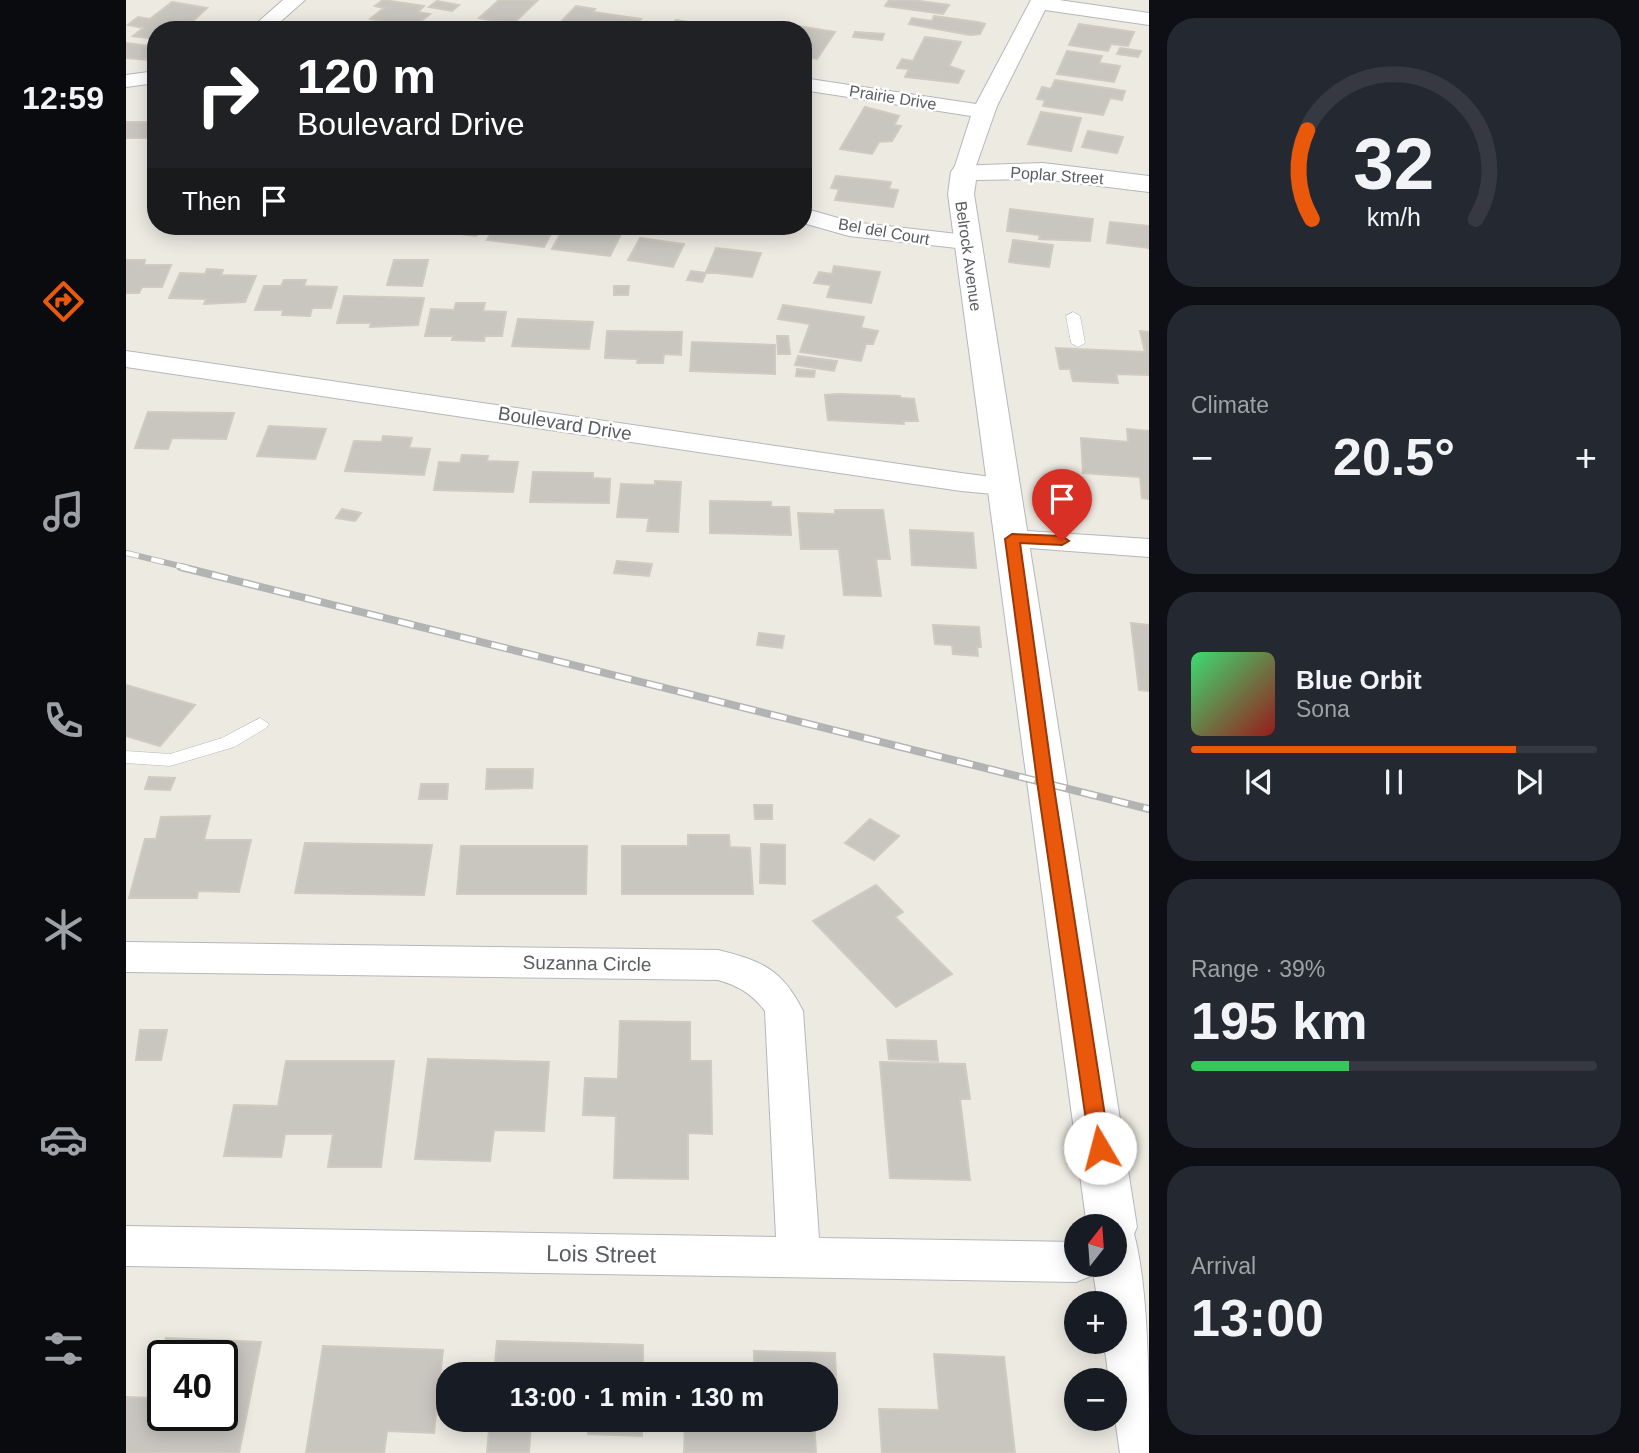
<!DOCTYPE html>
<meta charset="utf-8">
<style>
:root{--surface:#171b24;--page:#242831;--text:#f1f3f6;--muted:#9ea1a6;--line:#363941;--accent:#ea580c}
body{margin:0;font-family:Helvetica,sans-serif;background:var(--page);color:var(--text);height:100vh;display:flex;flex-direction:column;font-size:26px;white-space:nowrap}
*{box-sizing:border-box;margin:0}
p{font-size:23px;color:var(--muted)}
.icon{flex:none;width:38px;height:38px;fill:none;stroke:currentColor;stroke-width:2;stroke-linecap:round;stroke-linejoin:round}
.map{position:relative;flex:1;overflow:hidden}
.sheet{display:flex;flex-direction:column;gap:18px;padding:18px;background:#0d0f14;width:490px}
.sheet>*{flex:none}
.guide{position:absolute;left:21px;top:21px;width:665px;height:214px;border-radius:28px;box-shadow:0 4px 18px #0003;background:#202124;color:#fff;overflow:hidden}
.needle{width:46px;rotate:17deg}
.controls{position:absolute;left:938px;top:1214px;display:grid;gap:14px}
.controls a{display:grid;place-items:center;width:63px;height:63px;border-radius:50%;background:var(--surface);box-shadow:0 4px 18px #0003;font-size:35px}
.speed{position:absolute;left:21px;top:1340px;display:flex;gap:14px;font-size:35px;font-weight:700;text-align:center}
.speed>*{display:grid;place-content:center;width:91px;height:91px;border-radius:50%;background:var(--surface);box-shadow:0 4px 18px #0003;line-height:1}
.speed .limit{border:4px solid #111;border-radius:10px;background:#fff;color:#111}
.pin{position:absolute;display:grid;place-items:center;width:60px;height:60px;color:#fff;margin:-72px -30px;border-radius:50% 50% 50% 0;rotate:-45deg;box-shadow:0 0 7px #0007}
.pin .icon{rotate:45deg}
.me{position:absolute;width:77px;margin:-38px;rotate:352deg;stroke-linejoin:round;filter:drop-shadow(0 0 5px #0008)}
.turn{display:flex;align-items:center;gap:24px;height:147px;padding:0 35px;font-size:32px}
.turn .icon{width:91px;height:91px;stroke-width:2.5}
.turn b{display:block;font-size:49px;line-height:60px}
.then{display:flex;align-items:center;height:66px;padding:0 35px;background:#0003;gap:14px;font-size:26px}
.big{font-size:52px;font-weight:700;line-height:1.1}
.sheet .widget{flex:1;display:flex;flex-direction:column;justify-content:center;gap:10px;min-width:0;padding:0 24px;border-radius:28px;background:var(--page)}
.sheet .dial{align-items:center;gap:0}
.dial svg{height:182px;overflow:visible;fill:none;stroke:var(--line);stroke-width:7;stroke-linecap:round;text-anchor:middle}
.dial text{fill:var(--text);stroke:none}
.song{display:flex;align-items:center;gap:21px}
.cover{width:84px;height:84px;border-radius:10px;background:linear-gradient(135deg,hsl(140 70% 55%),hsl(0 70% 35%))}
.played{height:7px;border-radius:4px;background:linear-gradient(90deg,var(--accent) 80%,var(--line) 80%)}
.keys{display:flex;justify-content:space-around;direction:ltr}
.heat{display:flex;justify-content:space-between;align-items:center;font-size:38px;direction:ltr}
.charge{height:10px;border-radius:5px;background:linear-gradient(90deg,#34c759 39%,var(--line) 0)}
.trip{position:absolute;left:310px;top:1362px;width:402px;height:70px;border-radius:28px;background:var(--surface);box-shadow:0 4px 18px #0003;font-weight:700;line-height:70px;text-align:center}
main{display:flex;flex:1;min-height:0}
.menu{display:flex;flex-direction:column;width:126px;justify-content:space-around;align-items:center;background:#090b0e;color:var(--muted)}
.menu .icon{width:49px;height:49px}
.menu .active{color:var(--accent)}
.menu b{font-size:32px;color:var(--text)}
.map>svg:first-child{display:block}
</style>
<main>
<nav class="menu">
<b>12:59</b>
<svg class="icon active" aria-label="directions" viewBox="0 0 24 24"><path d="M12 3l9 9-9 9-9-9zM9 14v-3h6M13 9l2 2-2 2"/></svg>
<svg class="icon" aria-label="music" viewBox="0 0 24 24"><path d="M9 18V5l10-2v13"/><circle cx="6" cy="18" r="3"/><circle cx="16" cy="16" r="3"/></svg>
<svg class="icon" aria-label="phone" viewBox="0 0 24 24"><path d="M5 4h4l2 5-3 2q2 4 5 5l2-3 5 2v4C11 20 4 13 5 4z"/></svg>
<svg class="icon" aria-label="climate" viewBox="0 0 24 24"><path d="M12 3v18M4 7l16 10M4 17L20 7"/></svg>
<svg class="icon" aria-label="car" viewBox="0 0 24 24"><path d="M5 17H2v-5l4-1 3-4h7l3 4 3 1v5h-3M9 17h6M6 11h13"/><circle cx="7" cy="17" r="2"/><circle cx="17" cy="17" r="2"/></svg>
<svg class="icon" aria-label="filters" viewBox="0 0 24 24"><path d="M4 7h16M4 17h16"/><circle cx="9" cy="7" r="2"/><circle cx="15" cy="17" r="2"/></svg>
</nav>
<div class="map">
<svg width="1023" height="1453" viewBox="0 0 1023 1453">
<rect width="100%" height="100%" fill="#eceae1"/>
<path fill="#c9c6c0" stroke="#d0cbc0" stroke-width="2" fill-rule="evenodd" d="M257,0L298,6L292,12L304,14L288,27L244,19L258,8L249,6Z
M373,0H412L387,24L353,18Z
M763,0H786L823,5L817,14L759,6Z
M311,1L333,5L326,11L303,7Z
M46,2L81,8L63,25L53,26L48,30H30V39L7,36L17,28L2,25L12,17L24,19Z
M450,6L469,9L467,12L515,19L505,30L431,26Z
M808,16L851,22L859,24L854,34L844,35L783,24L786,18L806,21Z
M550,20L611,30H542Z
M222,23L263,30H214Z
M659,24L709,32L691,59L677,57V30H655Z
M953,24L1008,32L1002,46L985,44L982,51L943,45Z
M729,32L758,34L756,40L727,37Z
M799,37L835,42L823,66L838,71L832,83L779,77L783,69L771,68L776,59L787,61Z
M0,43L30,47V52L23,60L0,58Z
M994,48L1015,51L1012,57L991,54Z
M941,51L976,56L973,63L994,66L988,82L931,74Z
M929,80L987,89L999,91L996,100L984,98L977,115L917,106L919,100L911,99L916,87L925,89Z
M739,107L773,116L768,125L775,126L766,141L753,142L746,154L714,149Z
M915,112L955,118L945,151L902,144Z
M0,122H30V133L27,138H0Z
M962,131L997,137L991,153L956,147Z
M710,176L765,182L763,189L772,190L767,207L709,200L713,189L705,188Z
M884,209L967,219L964,241L913,239L914,235L881,231Z
M984,222L1023,226V248L981,243Z
M269,226H356L350,236Z
M369,226H429L418,247L361,240Z
M438,227L495,234L484,256L426,249Z
M514,238L558,244L547,267L502,260Z
M887,240L927,245L923,267L883,262Z
M590,248L635,253L626,277L580,272Z
M0,260H19L18,265H45L36,287H16L13,293H0Z
M268,260H302L296,286L261,285Z
M708,266L754,272L745,303L701,297L705,285L688,283L693,272L706,274Z
M81,269L97,270L95,275L130,276L119,302L78,304L80,299L43,298L54,273L79,274Z
M565,271L580,273L576,282L561,280Z
M158,280H180L178,286L211,287L205,308H186L184,316L156,315L157,310H129L138,286H155Z
M488,286H503L502,295H488Z
M218,296L298,298L292,325L244,327L245,323H211Z
M330,303H359L357,311L380,312L376,336H359L358,341L326,340L327,336H299L305,309L328,310Z
M657,305L738,317L735,328L752,331L747,344H740L735,361L674,352L684,324L652,319Z
M392,319L467,322L463,349L386,346Z
M481,331L556,332L555,355L538,354L537,363H511L512,359L479,358Z
M1014,331L1023,332V375L990,374L992,383L947,381L944,369H934L930,348L1019,352Z
M651,336H662L664,354H652Z
M566,342L649,345V374L564,371Z
M672,356L711,361L708,371L669,365Z
M671,369L689,371L688,377L670,376Z
M713,394L774,396L775,398L788,399L792,421H777L778,424L702,420L699,395Z
M22,412L108,413L100,439L46,438L42,449L9,448Z
M143,426L200,429L189,459L131,456Z
M1001,429L1023,431V499L1016,498L1014,477L957,473L955,438L1002,442Z
M257,436L286,438L283,448L304,449L298,475L219,471L228,441L256,442Z
M336,455L362,456L361,461L392,462L387,492L308,490L313,462L334,463Z
M407,472L467,473V478L484,479L483,503L404,502Z
M529,481L555,482L552,532L521,531L523,518L491,517L495,484L529,485Z
M584,501L645,502V507H663L665,535L584,533Z
M216,509L235,513L229,521L210,518Z
M709,510H757L764,559H750L755,596L718,595L713,549H675L672,513L709,514Z
M784,530L847,533L850,568L786,565Z
M491,561L526,564L523,576L488,573Z
M1005,623L1023,625V691L1013,690Z
M807,625L853,627L855,647H851L852,656L827,654L826,645L809,644Z
M633,633L658,636L656,648L631,645Z
M0,685L69,705L34,746L0,736Z
M361,769H407L406,788L360,789Z
M23,777L49,778L44,790L19,789Z
M295,784H322L321,799H293Z
M628,805H646V819H629Z
M84,816L78,840H125L113,892L72,891L71,898H3L19,839H30L35,817Z
M744,819L773,836L748,860L719,843Z
M562,835H603L604,847L624,848L627,894H496V846H562Z
M179,843L306,845L298,895L169,893Z
M635,844L659,845V884L634,883Z
M335,846H461L460,894H331Z
M750,885L777,912L769,917L826,974L770,1007L687,921Z
M494,1021L564,1022V1061H585L586,1134L562,1133V1179L488,1178L490,1116L457,1115L459,1078L492,1079Z
M14,1030H41L35,1060H10Z
M761,1040L810,1041L812,1061L763,1059Z
M302,1059L423,1062L418,1131L368,1130L364,1161L289,1159Z
M160,1061H268L255,1167H202L207,1134H159L155,1157L98,1156L108,1105L152,1106Z
M754,1062L839,1064L844,1099H834L844,1180L764,1178Z
M40,1338L135,1342L113,1453H0V1397L26,1398ZM37,1356H96V1416H37Z
M371,1341L517,1345V1374H368Z
M197,1346L317,1350L308,1433L261,1431L258,1453H180Z
M628,1351L709,1353L711,1402H700V1374H628Z
M808,1354L878,1357L889,1453H756L753,1409L813,1410Z
M364,1419H516V1436L462,1434L463,1426L405,1425L403,1453H361Z
M559,1419H688L690,1453H558Z"/>
<g fill="none" stroke-linecap="round" stroke-linejoin="round">
<defs>
<path id="service" d="M947,312L954,316L959,343L952,347L945,343L940,316Z
M134,718L143,724L140,728L108,747L44,766L0,763V751L44,754L96,738Z"/>
<path id="minor" d="M157,0H179L145,30H123Z
M905,0H933L1023,13V25L919,10L871,106L846,177H830L827,172L845,116L677,90V78L850,104Z
M30,71V83L0,87V75Z
M677,208L726,222L840,235L848,237L852,242L848,247L840,249L723,236L677,223Z
M0,351L835,473L888,480L892,486L888,492L878,495L835,491L0,367Z
M886,530L1023,539V557L876,546L871,539L876,532Z
M0,942L592,950C636,961 656,969 677,1011L693,1238L950,1242V1265H970L965,1276L950,1282L0,1266V1226L650,1237L639,1011C626,994 613,986 592,980L0,972Z"/>
<path id="tertiary" d="M917,163L1023,176V192L917,179L850,180L848,194L1011,1227L1008,1234C1023,1289 1023,1391 1023,1453H994L989,1419V1381H983L978,1342H989V1304H972L966,1265H989V1227H961L822,194L825,172L829,166Z"/>
</defs>
<use href="#service" stroke="#b4b7bb" stroke-width="1"/>
<use href="#minor" stroke="#b4b7bb" stroke-width="2"/>
<use href="#tertiary" stroke="#b4b7bb" stroke-width="2"/>
<use href="#service" fill="#fff" fill-rule="evenodd"/>
<use href="#minor" fill="#fff" fill-rule="evenodd"/>
<use href="#tertiary" fill="#fff" fill-rule="evenodd"/>
<defs>
<path id="rail-far1" d="M0,553L62,568"/>
<path id="rail" d="M55,567L1023,809"/>
</defs>
<use href="#rail-far1" stroke="#b2b3b3" stroke-width="6"/>
<use href="#rail" stroke="#b2b3b3" stroke-width="8"/>
<use href="#rail-far1" stroke="#fff" stroke-width="4.5" stroke-dasharray="13" stroke-linecap="butt"/>
<use href="#rail" stroke="#fff" stroke-width="5" stroke-dasharray="16" stroke-linecap="butt"/>
</g>
<path fill="#ea580c" stroke="#983908" stroke-width="2" d="M886,534L936,536L943,541L936,545L894,543L927,781L984,1148L981,1154L974,1157L967,1154L964,1148L911,781L879,539Z"/>
<g text-anchor="middle" stroke-width="5" stroke-linejoin="round" paint-order="stroke">
<g font-size="16" fill="#5a5d61" stroke="#fff">
<text transform="translate(767 97) rotate(9)" y="6">Prairie Drive</text>
<text transform="translate(931 175) rotate(4)" y="6">Poplar Street</text>
<text transform="translate(758 231) rotate(10)" y="6">Bel del Court</text>
<text transform="translate(843 256) rotate(82)" y="6">Belrock Avenue</text>
</g>
<g font-size="19" fill="#5a5d61" stroke="#fff">
<text transform="translate(439 423) rotate(9)" y="7">Boulevard Drive</text>
<text transform="translate(461 963) rotate(1)" y="7">Suzanna Circle</text>
</g>
<g font-size="23" fill="#5a5d61" stroke="#fff">
<text transform="translate(475 1254) rotate(1)" y="8">Lois Street</text>
</g>
</g>
</svg>
<div class="controls">
<a><svg class="needle" viewBox="-14 -14 28 28"><path d="M0-13l5 13h-10z" fill="#e53935"/><path d="M0 13l5-13h-10z" fill="#9ea1a6"/></svg></a>
<a>+</a>
<a>−</a>
</div>
<div class="speed"><div class="limit">40</div></div>
<div class="pin" style="left:936px;top:541px;background:#d93025"><svg class="icon" aria-label="arrive" viewBox="0 0 24 24"><path d="M6 21V4h12l-3 4 3 4H6"/></svg></div>
<svg class="me" style="left:974px;top:1148px" viewBox="-20 -20 40 40"><circle r="19" fill="#fff"/><path d="M0-13L10 11 0 6-10 11z" fill="#ea580c"/></svg>
<div class="trip">13:00 · 1 min · 130 m</div>
<div class="guide">
<div class="turn"><svg class="icon" aria-label="right" viewBox="0 0 24 24"><path d="M7 20v-9h11M14 6l5 5-5 5"/></svg><div><b>120 m</b>Boulevard Drive</div></div>
<div class="then">Then<svg class="icon" aria-label="arrive" viewBox="0 0 24 24"><path d="M6 21V4h12l-3 4 3 4H6"/></svg></div>
</div>
</div>
<section class="sheet">
<div class="widget dial"><svg viewBox="0 0 100 80">
<path d="M14 69A42 42 0 1 1 86 69"/>
<path d="M14 69A42 42 0 0 1 12 30" stroke="#ea580c"/>
<text x="50" y="56" font-size="32" font-weight="700">32</text>
<text x="50" y="72" font-size="11">km/h</text>
</svg></div>
<div class="widget"><p>Climate</p>
<div class="heat"><a>−</a><b class="big">20.5°</b><a>+</a></div>
</div>
<div class="widget">
<div class="song"><i class="cover"></i><div><b>Blue Orbit</b><p>Sona</p></div></div>
<div class="played"></div>
<div class="keys"><svg class="icon" aria-label="previous" viewBox="0 0 24 24"><path d="M18 5L8 12l10 7zM5 5v14"/></svg><svg class="icon" aria-label="pause" viewBox="0 0 24 24"><path d="M8 5v14M16 5v14"/></svg><svg class="icon" aria-label="next" viewBox="0 0 24 24"><path d="M6 5l10 7-10 7zM19 5v14"/></svg></div>
</div>
<div class="widget"><p>Range · 39%</p><b class="big">195 km</b><div class="charge"></div></div>
<div class="widget"><p>Arrival</p><b class="big">13:00</b></div>
</section>
</main>
